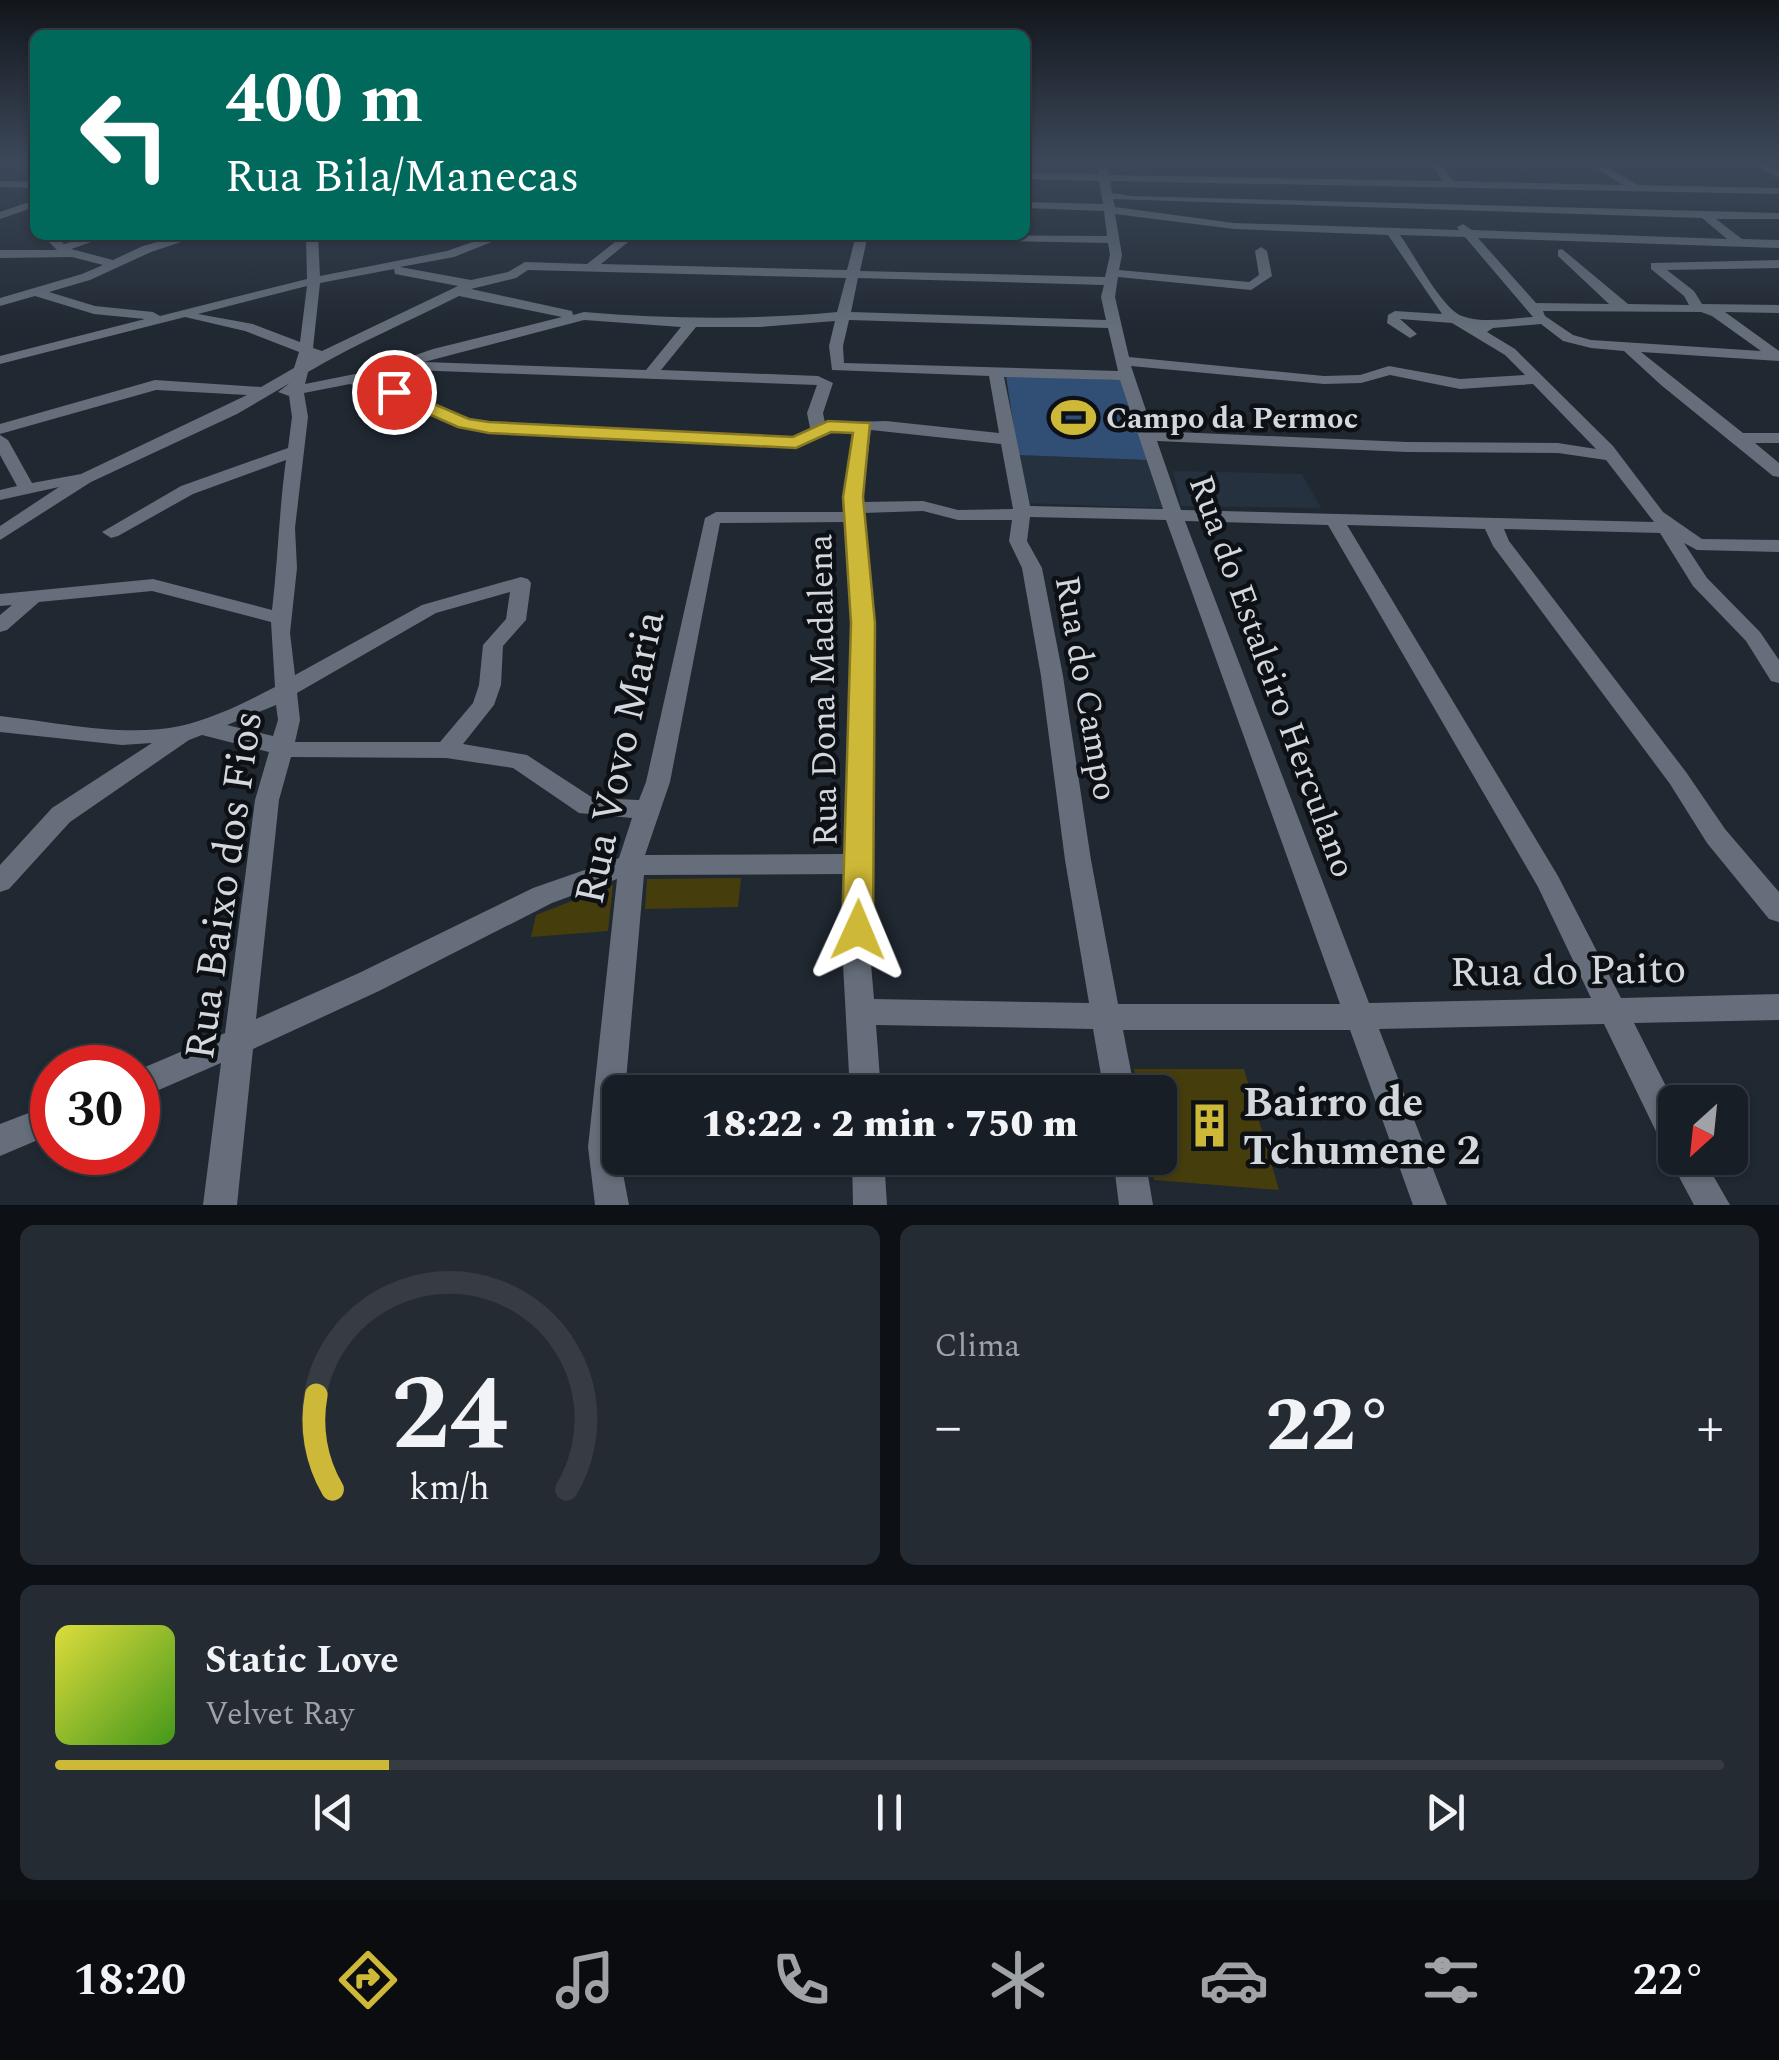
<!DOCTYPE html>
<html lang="pt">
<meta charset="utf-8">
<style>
:root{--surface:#181e25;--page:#252b32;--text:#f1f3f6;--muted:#9fa2a7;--line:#363c42;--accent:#ceb837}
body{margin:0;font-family:Spectral,serif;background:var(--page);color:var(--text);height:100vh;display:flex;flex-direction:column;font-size:38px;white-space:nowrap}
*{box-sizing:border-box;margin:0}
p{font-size:32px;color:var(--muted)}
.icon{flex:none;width:55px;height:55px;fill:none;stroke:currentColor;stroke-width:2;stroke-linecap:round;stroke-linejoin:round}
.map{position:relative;height:1205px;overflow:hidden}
.details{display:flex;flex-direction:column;gap:20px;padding:20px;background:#0d1014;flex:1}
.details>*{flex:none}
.guide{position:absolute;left:30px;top:30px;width:1000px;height:210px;border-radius:15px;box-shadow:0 2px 8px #0004,0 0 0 2px var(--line);background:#00695c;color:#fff;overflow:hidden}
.needle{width:65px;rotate:207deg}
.buttons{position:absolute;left:1658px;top:1085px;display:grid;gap:20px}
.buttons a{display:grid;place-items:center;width:90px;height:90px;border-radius:15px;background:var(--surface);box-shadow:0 2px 8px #0004,0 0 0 2px var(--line);font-size:50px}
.speed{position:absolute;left:30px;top:1045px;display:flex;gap:20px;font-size:50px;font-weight:700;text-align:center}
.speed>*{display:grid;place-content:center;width:130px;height:130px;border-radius:50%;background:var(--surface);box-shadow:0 2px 8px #0004,0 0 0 2px var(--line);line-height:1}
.speed .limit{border:15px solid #d22;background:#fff;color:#111}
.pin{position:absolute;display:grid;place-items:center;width:85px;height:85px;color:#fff;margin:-42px;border:5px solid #fff;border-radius:50%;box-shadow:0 2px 10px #0007}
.me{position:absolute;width:110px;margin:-55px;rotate:1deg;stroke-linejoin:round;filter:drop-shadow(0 0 8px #0008)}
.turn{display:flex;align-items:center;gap:35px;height:210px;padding:0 30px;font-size:45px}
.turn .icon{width:130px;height:130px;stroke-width:2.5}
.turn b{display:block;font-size:70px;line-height:85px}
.big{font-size:75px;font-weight:800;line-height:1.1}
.details .card{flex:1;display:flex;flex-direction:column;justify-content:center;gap:15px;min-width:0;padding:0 35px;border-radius:15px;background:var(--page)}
.details .dial{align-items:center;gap:0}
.dial svg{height:260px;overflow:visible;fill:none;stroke:var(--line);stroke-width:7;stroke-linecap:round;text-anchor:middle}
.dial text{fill:var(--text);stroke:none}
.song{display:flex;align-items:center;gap:30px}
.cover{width:120px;height:120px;border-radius:15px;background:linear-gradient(135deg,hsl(60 70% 55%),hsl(100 70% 35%))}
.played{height:10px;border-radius:5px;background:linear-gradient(90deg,var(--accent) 20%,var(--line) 20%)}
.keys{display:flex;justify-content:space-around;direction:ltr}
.heat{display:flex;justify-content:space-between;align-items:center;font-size:55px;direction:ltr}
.details .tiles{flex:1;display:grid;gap:20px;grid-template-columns:1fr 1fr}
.card:last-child{grid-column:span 2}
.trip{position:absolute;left:602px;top:1075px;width:575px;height:100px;border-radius:15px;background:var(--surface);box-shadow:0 2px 8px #0004,0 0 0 2px var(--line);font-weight:800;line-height:100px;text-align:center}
.dock{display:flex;height:160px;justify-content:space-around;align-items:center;background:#0a0c0f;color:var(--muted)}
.dock .icon{width:70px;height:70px}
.dock .active{color:var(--accent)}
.dock b{font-size:45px;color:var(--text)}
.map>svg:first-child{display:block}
</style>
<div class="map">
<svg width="1779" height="1205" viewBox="0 0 1779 1205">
<rect width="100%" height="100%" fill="#202831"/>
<path fill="#263140" d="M1018,455L1147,460L1162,508L1026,503Z
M1173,471L1302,474L1321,508L1181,506Z"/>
<path fill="#314f74" d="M1006,376L1122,380L1147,460L1018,455Z"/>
<path fill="#463d0c" d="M741,878L738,907L645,909L647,879Z
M613,885L608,931L531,937L536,915Z
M1134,1069H1244L1279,1190L1154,1180L1149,1158H1160V1092H1138Z"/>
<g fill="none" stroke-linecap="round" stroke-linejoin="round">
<path fill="#656e7a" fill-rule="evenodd" d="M1097,163H1107L1109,175L1442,181L1431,163H1441L1453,181L1623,185L1588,163H1600L1638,185L1779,188V194L1110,181L1112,193L1131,196L1779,213V219H1716L1742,239L1779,240V248L1478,238L1536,303L1609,304L1558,256V250L1562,249L1628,304L1689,305L1684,296L1651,269V263L1779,260V268L1667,270L1694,291L1702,304L1779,305V313L1725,312L1779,351V361L1641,352L1743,433H1779V443H1755L1779,463V477L1773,476L1661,385L1624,351L1591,348L1563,341L1541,324L1493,328L1487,332L1515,349L1613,446L1663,512L1702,539L1779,540V552L1697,550L1684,543L1707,578L1760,632L1779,660V683L1771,681L1746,641L1693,586L1660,533L1504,529L1509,541L1686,772L1725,829L1779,892V922L1769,919L1707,843L1670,784L1493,546L1485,529L1347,525L1558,876L1621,998L1779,994V1020L1634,1023L1675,1104V1158H1703L1730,1205H1694L1669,1158L1672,1151L1664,1148L1604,1024L1379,1029L1447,1205H1413L1350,1030H1123L1135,1092H1104L1093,1029L876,1025L881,1092H850L843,964L846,874L644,875L625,1092H620V1158L629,1205H595L588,1147L617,879L552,903L379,991L253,1049L237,1205H203L221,1063L138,1099V1070L225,1033L255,800L269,752L202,735L189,740L70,822L9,889L0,892V865L52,808L152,743L122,745L0,732V716C55,722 126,738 180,726C212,719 246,702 275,687L271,622L152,591L39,602L7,630L0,632V615L12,605L0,606V594L153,579L272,610C278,560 279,510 286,460L193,494L118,536L111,538L102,532L181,486L288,448L292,417L289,396L278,392L290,383L237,414L91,482L0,540V526L59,487L0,500V490L17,486L0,455V435L8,440L32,483L81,474L247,395L156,390L0,434V424L155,380L261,387L294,368L299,352L245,331L185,317L0,364V356L145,319L94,314L35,296L0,306V298L82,274L103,265L72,257L0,258V250H57L42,235H55L64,244L93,235H112L71,249L113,260L143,246L183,235H202L151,252L90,280L49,292L95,306L153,312L160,316L307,279L306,235H318L320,276L447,251L492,235H509L454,257L400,267L471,280L508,272L525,262L587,264L624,235H637L601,264L847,270L856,235H868L860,271L1105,277L1110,255L1108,243L891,239L885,235L1107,236L1104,211L1025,208V202L1103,204L1099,181L1025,179V173L1099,174ZM1113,199L1702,218L1727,239L1472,230L1463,224L1457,227L1459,230L1234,223L1115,207ZM1115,214L1234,229L1388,235L1442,314L1395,311L1388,315L1387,323L1410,338L1417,334L1400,319L1452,323L1505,355L1525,375L1460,379L1389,366L1360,375L1324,376L1129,357L1115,297L1118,277L1251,290L1272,276L1267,251L1261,247L1255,251L1259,275L1249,282L1119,270L1122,255ZM1400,235L1465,237L1533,317C1511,318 1484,324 1462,316C1442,309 1414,254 1400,235ZM394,269L395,274L458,286L322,351L313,348L320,283ZM528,270L846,278L837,312C752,320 669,319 584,312L573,315L572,311L471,289L516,278ZM858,278L1104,285L1101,297L1106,320L851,312ZM307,286L300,342L253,324L198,314ZM459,296L562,317L433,349L370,371L305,384L308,372C357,343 408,322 459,296ZM1543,311L1701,312L1712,316L1761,351L1591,340L1573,335L1545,316ZM584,320L681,327L646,370L424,362ZM849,320L1108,328L1118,371L844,363L843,346ZM835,321L829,346L832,370L989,376L999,433L886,421L825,423L823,413L833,383L818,376L661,370L696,327H760ZM1131,366L1324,384L1361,383L1390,375L1460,389L1533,384L1596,449L1558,443L1407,442L1153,431ZM406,368L412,370L817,385L807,413L810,428L795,438L489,423L469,419L420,396L369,380ZM1004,377L1120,380L1163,509L1030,506ZM350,384L410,402L458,426L489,433L796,448L827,432L855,430L844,497L845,512H716L705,518L646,782L639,800L593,798L527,755L463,744L494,705L501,685L503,646L526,620L531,583L528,579L521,577L422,605L295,675L290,633L297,568L295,528L308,417L304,393ZM871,430L1001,444L1013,509L958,510L923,501L862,502ZM1157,441L1407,452L1558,453L1606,460L1654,522L1181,510ZM923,511L958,520H1012L1009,541L1022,568L1041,676L1065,860L1089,1003L874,999L871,964L873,623L863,513ZM1030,517L1166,520L1340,1004H1118L1091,860L1063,676L1042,568L1027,541ZM1185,521L1328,525L1538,887L1591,998L1369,1003ZM846,522L853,623L846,854L645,855L670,782L720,523ZM510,592L506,619L483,645L479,685L473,703L440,742H295L300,720L297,693L436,613ZM276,705L278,720L273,736L227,725ZM291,757L446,758L513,768L579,813L632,818L619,858L533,888L359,973L256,1019L279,800Z
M1750,163H1762L1779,171V178Z
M0,181L35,182V188L0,187Z
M35,200V207L0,219V212Z
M52,1104V1134L0,1156V1124Z
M852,1158H884L887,1205H853Z
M1113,1158H1145L1153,1205H1119Z"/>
</g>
<linearGradient id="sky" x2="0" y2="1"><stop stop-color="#12161b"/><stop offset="0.49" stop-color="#3c485a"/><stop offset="1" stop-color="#3c485a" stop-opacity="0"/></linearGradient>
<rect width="1779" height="331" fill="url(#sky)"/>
<path fill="#ceb837" stroke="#867824" stroke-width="2.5" d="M394,387L469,419L489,422L793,437L828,421L870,423L863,497L875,623L873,930L869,940L858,943L847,940L842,930L851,623L843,497L853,433L831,432L796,448L489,433L458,427L388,396L386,392Z"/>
<defs>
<symbol id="stadium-bare" viewBox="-9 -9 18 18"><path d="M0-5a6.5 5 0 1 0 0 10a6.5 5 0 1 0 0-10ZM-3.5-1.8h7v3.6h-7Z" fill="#ceb837" stroke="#0d1014" stroke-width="2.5" paint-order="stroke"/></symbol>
<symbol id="building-bare" viewBox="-9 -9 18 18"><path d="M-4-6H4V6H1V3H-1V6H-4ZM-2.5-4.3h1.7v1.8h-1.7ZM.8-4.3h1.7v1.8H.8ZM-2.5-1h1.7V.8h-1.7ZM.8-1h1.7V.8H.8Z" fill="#ceb837" stroke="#0d1014" stroke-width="2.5" paint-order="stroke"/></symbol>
</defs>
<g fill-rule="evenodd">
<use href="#stadium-bare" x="1042" y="386" width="63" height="63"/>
<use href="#building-bare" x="1178" y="1094" width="63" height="63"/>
</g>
<g text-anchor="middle" stroke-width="9" stroke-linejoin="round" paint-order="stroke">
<g font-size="30" font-weight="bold" fill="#d3d8df" stroke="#0d1014" text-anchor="start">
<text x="1106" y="428">Campo da Permoc</text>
</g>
<g font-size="35" fill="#d3d8df" stroke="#0d1014">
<text transform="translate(1273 676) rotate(70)" y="12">Rua do Estaleiro Herculano</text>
<text transform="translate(1087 688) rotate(80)" y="12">Rua do Campo</text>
<text transform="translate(822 690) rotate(-91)" y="12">Rua Dona Madalena</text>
</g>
<g font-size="42" fill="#d3d8df" stroke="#0d1014">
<text transform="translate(618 757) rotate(-78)" y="15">Rua Vovo Maria</text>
<text transform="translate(222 885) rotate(-82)" y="15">Rua Baixo dos Fios</text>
<text transform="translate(1568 969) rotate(-1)" y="15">Rua do Paito</text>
</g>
<g font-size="42" font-weight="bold" fill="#d3d8df" stroke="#0d1014" text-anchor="start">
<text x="1243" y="1116">Bairro de<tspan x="1243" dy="48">Tchumene 2</tspan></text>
</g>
</g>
</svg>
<div class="buttons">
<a><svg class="needle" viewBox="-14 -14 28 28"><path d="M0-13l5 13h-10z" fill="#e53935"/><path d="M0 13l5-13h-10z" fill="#9fa2a7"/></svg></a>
</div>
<div class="speed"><div class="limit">30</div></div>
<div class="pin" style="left:394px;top:392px;background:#d93025"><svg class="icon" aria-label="arrive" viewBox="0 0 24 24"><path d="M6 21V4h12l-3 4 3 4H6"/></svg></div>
<svg class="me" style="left:858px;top:930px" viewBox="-20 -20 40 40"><path d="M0-17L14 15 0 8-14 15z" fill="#ceb837" stroke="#fff" stroke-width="4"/></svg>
<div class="trip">18:22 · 2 min · 750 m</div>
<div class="guide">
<div class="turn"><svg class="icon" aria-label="left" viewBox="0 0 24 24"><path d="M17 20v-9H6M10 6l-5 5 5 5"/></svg><div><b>400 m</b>Rua Bila/Manecas</div></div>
</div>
</div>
<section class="details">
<div class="tiles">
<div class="card dial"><svg viewBox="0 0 100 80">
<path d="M14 69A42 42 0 1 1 86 69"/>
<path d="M14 69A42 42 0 0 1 9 40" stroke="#ceb837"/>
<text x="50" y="56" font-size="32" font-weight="700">24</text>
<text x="50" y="72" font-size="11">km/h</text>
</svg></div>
<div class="card"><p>Clima</p>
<div class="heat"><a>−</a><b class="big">22°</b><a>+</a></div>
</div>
<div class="card">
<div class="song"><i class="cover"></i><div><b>Static Love</b><p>Velvet Ray</p></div></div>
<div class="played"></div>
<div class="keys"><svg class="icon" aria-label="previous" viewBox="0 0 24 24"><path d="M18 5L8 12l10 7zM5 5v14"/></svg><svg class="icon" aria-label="pause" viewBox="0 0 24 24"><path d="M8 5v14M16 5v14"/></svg><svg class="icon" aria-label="next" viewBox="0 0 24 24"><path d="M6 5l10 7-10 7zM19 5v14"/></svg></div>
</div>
</div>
</section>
<nav class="dock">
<b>18:20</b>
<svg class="icon active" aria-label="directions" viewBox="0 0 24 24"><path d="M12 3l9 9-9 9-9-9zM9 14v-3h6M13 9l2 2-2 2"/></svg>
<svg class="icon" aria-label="music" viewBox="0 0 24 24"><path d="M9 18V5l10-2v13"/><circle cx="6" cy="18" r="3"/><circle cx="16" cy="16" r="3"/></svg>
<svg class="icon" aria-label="phone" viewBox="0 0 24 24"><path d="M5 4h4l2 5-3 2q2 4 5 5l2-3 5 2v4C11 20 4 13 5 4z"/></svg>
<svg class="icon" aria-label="climate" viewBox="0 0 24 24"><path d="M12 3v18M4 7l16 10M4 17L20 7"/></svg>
<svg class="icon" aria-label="car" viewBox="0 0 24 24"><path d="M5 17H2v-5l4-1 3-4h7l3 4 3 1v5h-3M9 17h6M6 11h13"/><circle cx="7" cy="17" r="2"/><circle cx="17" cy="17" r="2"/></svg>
<svg class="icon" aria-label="filters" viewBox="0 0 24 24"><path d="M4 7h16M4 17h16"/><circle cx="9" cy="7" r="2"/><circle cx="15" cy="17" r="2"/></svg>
<b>22°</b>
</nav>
